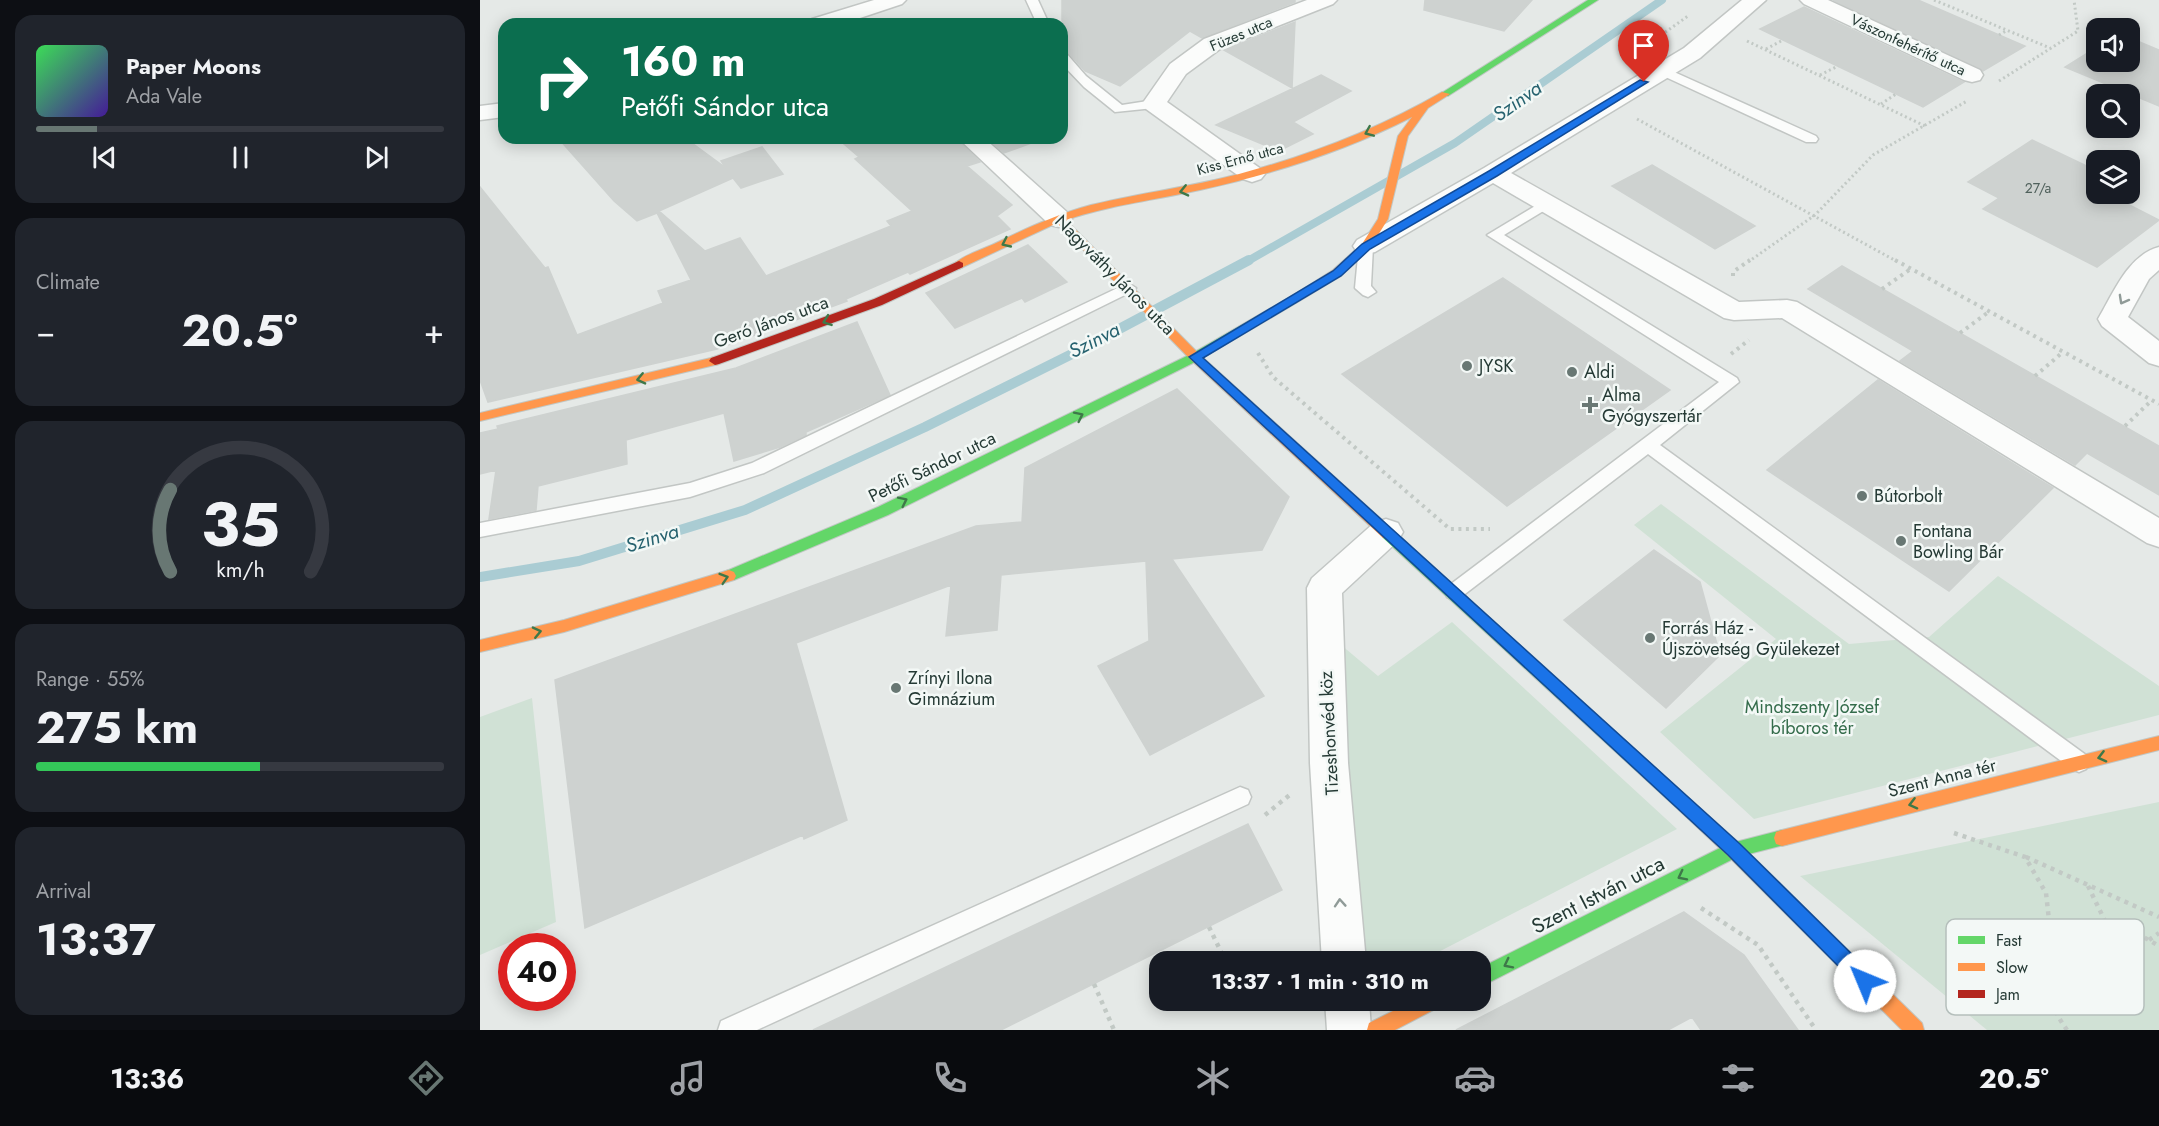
<!DOCTYPE html>
<meta charset="utf-8">
<style>
:root{--surface:#171b24;--page:#20242c;--text:#f1f3f6;--muted:#9ea1a6;--line:#363941;--accent:#687773}
body{margin:0;font-family:Jost,sans-serif;background:var(--page);color:var(--text);height:100vh;display:flex;flex-direction:column;font-size:22px;white-space:nowrap}
*{box-sizing:border-box;margin:0}
p{font-size:20px;color:var(--muted)}
.icon{flex:none;width:33px;height:33px;fill:none;stroke:currentColor;stroke-width:2;stroke-linecap:round;stroke-linejoin:round}
.map{position:relative;flex:1;overflow:hidden}
.details{display:flex;flex-direction:column;gap:15px;padding:15px;background:#0d0f14;width:480px}
.details>*{flex:none}
.hud{position:absolute;left:18px;top:18px;width:570px;height:126px;border-radius:18px;box-shadow:0 3px 15px #0003;background:#0b6e4f;color:#fff;overflow:hidden}
.buttons{position:absolute;left:1606px;top:18px;display:grid;gap:12px}
.buttons a{display:grid;place-items:center;width:54px;height:54px;border-radius:12px;background:var(--surface);box-shadow:0 3px 15px #0003;font-size:30px}
.speed{position:absolute;left:18px;top:933px;display:flex;gap:12px;font-size:30px;font-weight:700;text-align:center}
.speed>*{display:grid;place-content:center;width:78px;height:78px;border-radius:50%;background:var(--surface);box-shadow:0 3px 15px #0003;line-height:1}
.speed .limit{border:9px solid #d22;background:#fff;color:#111}
.pin{position:absolute;display:grid;place-items:center;width:51px;height:51px;color:#fff;margin:-62px -26px;border-radius:50% 50% 50% 0;rotate:-45deg;box-shadow:0 0 6px #0007}
.pin .icon{rotate:45deg}
.me{position:absolute;width:66px;margin:-33px;rotate:315deg;stroke-linejoin:round;filter:drop-shadow(0 0 4px #0008)}
.turn{display:flex;align-items:center;gap:21px;height:126px;padding:0 24px;font-size:27px}
.turn .icon{width:78px;height:78px;stroke-width:2.5}
.turn b{display:block;font-size:42px;line-height:51px}
.big{font-size:45px;font-weight:700;line-height:1.1}
.details .tile{flex:1;display:flex;flex-direction:column;justify-content:center;gap:9px;min-width:0;padding:0 21px;border-radius:18px;background:var(--page)}
.details .dial{align-items:center;gap:0}
.dial svg{height:156px;overflow:visible;fill:none;stroke:var(--line);stroke-width:7;stroke-linecap:round;text-anchor:middle}
.dial text{fill:var(--text);stroke:none}
.song{display:flex;align-items:center;gap:18px}
.cover{width:72px;height:72px;border-radius:9px;background:linear-gradient(135deg,hsl(130 70% 55%),hsl(260 70% 35%))}
.played{height:6px;border-radius:3px;background:linear-gradient(90deg,var(--accent) 15%,var(--line) 15%)}
.keys{display:flex;justify-content:space-around;direction:ltr}
.heat{display:flex;justify-content:space-between;align-items:center;font-size:33px;direction:ltr}
.charge{height:9px;border-radius:4px;background:linear-gradient(90deg,#34c759 55%,var(--line) 0)}
.trip{position:absolute;left:669px;top:951px;width:342px;height:60px;border-radius:18px;background:var(--surface);box-shadow:0 3px 15px #0003;font-weight:700;line-height:60px;text-align:center}
.dock{display:flex;height:96px;justify-content:space-around;align-items:center;background:#090b0e;color:var(--muted)}
.dock .icon{width:42px;height:42px}
.dock .on{color:var(--accent)}
.dock b{font-size:27px;color:var(--text)}
main{display:flex;flex:1;min-height:0}
.map>svg:first-child{display:block}
</style>
<main>
<section class="details">
<div class="tile">
<div class="song"><i class="cover"></i><div><b>Paper Moons</b><p>Ada Vale</p></div></div>
<div class="played"></div>
<div class="keys"><svg class="icon" aria-label="previous" viewBox="0 0 24 24"><path d="M18 5L8 12l10 7zM5 5v14"/></svg><svg class="icon" aria-label="pause" viewBox="0 0 24 24"><path d="M8 5v14M16 5v14"/></svg><svg class="icon" aria-label="next" viewBox="0 0 24 24"><path d="M6 5l10 7-10 7zM19 5v14"/></svg></div>
</div>
<div class="tile"><p>Climate</p>
<div class="heat"><a>−</a><b class="big">20.5°</b><a>+</a></div>
</div>
<div class="tile dial"><svg viewBox="0 0 100 80">
<path d="M14 69A42 42 0 1 1 86 69"/>
<path d="M14 69A42 42 0 0 1 14 27" stroke="#687773"/>
<text x="50" y="56" font-size="32" font-weight="700">35</text>
<text x="50" y="72" font-size="11">km/h</text>
</svg></div>
<div class="tile"><p>Range · 55%</p><b class="big">275 km</b><div class="charge"></div></div>
<div class="tile"><p>Arrival</p><b class="big">13:37</b></div>
</section>
<div class="map">
<svg width="1679" height="1030" viewBox="0 0 1679 1030">
<rect width="100%" height="100%" fill="#e5e9e7"/>
<path fill="#d0e1d5" d="M1181,504L1369,644L1449,637L1518,576L1679,686V715L1274,819L1180,732L1296,639L1154,525Z
M972,622L1197,829L941,961H881L860,644L898,676Z
M52,698L76,922L0,955V717Z
M1679,802V1030H1507L1320,876Z"/>
<g fill="none" stroke-linecap="round" stroke-linejoin="round">
<path stroke="#aaccd3" stroke-width="8" d="M766,262L975,143L1182,0"/>
<path stroke="#aaccd3" stroke-width="10" d="M0,577L99,561L265,510L445,427L594,353L769,260"/>
</g>
<path fill="#ced2d0" stroke="#ced2d0" stroke-width="1.5" d="M582,0H815V2L722,38L710,31L640,86L605,71L588,52L582,50Z
M945,0H1052L1024,31L944,10Z
M1353,0H1438L1545,46L1503,71Z
M1324,7L1483,82H1484L1443,107L1280,29Z
M815,22L812,88L744,50Z
M1650,38L1679,50V106L1585,67L1617,47V62H1650Z
M841,75L871,91L813,122L833,134L799,151L736,125Z
M78,138H205L246,168L241,161L282,147L303,174L261,188L253,178L179,211L225,251L260,238L286,276L411,226L407,221L432,211L375,159L379,157L357,138H476L500,162L487,166L532,205L517,216L530,229L430,274L428,272L366,299L367,301L237,349L8,402L0,380V187L65,268L68,267L97,335L183,303L178,291L211,280L177,213L157,221L134,201Z
M507,138H553L554,142L524,153Z
M1552,140L1617,171V194H1628L1679,220L1617,267L1503,209L1519,198L1488,182Z
M1172,165L1275,226L1235,249L1132,186Z
M548,245L587,282L545,302L542,298L475,328L446,293Z
M1362,266L1679,446V495L1607,453L1595,465L1420,361L1433,351L1328,289Z
M1023,278L1190,390L1027,506L862,374Z
M377,322L410,395L326,432V435L300,447L254,461L244,413L146,440L147,464L58,486L56,510L9,519L16,470L0,474V433L18,429L17,426L256,368Z
M1398,380L1573,488L1469,591L1287,470Z
M697,389L809,497L782,550L692,559L784,696L670,755L618,666L669,641L666,561L521,575L517,630L466,636L471,585L316,643L367,820L324,839L323,835L105,928L75,680L496,526L542,522L545,468Z
M1174,550L1220,582L1240,655L1186,708L1084,620Z
M768,824L802,890L521,1030H333Z
M1204,912L1264,955L1318,1030H1221L1212,1017L1188,1030H976Z"/>
<g fill="none" stroke-linecap="round" stroke-linejoin="round">
<defs>
<path id="lane" d="M546,0H558L569,24H557Z
M582,52L586,53L606,76L642,105L674,100L680,104L674,108L635,112L604,87L582,64Z
M1183,67L1336,136L1338,139L1336,142H1326L1179,74L1177,71Z
M1065,200L1070,201L1072,204L1070,207L1024,235L1257,378L1259,382L1180,445L1606,755L1610,762L1606,769L1599,772L1592,769L1168,454L981,597L974,600L967,597L965,592L967,587L1239,382L1007,235Z
M886,241L893,246L891,286L896,292L888,297L883,295L875,288L879,246Z
M648,283L656,288L653,291L284,473L210,497L0,537V523L210,483L272,463Z
M760,787L768,790L771,797L768,804L277,1030H238L241,1021Z"/>
<path id="street" d="M394,0H426L422,4L362,24H329L332,19Z
M827,0H857L853,4L740,49L706,74L687,102L781,169L785,174L781,179L772,182L763,179L666,109L662,104L690,64L724,39Z
M1262,0H1286L1220,58L1031,173L1259,302L1307,300L1317,302L1679,518V547L1667,543L1302,318L1254,320L1244,318L1013,183L895,252L886,254L877,252L873,246L877,240L1004,168L1204,48Z
M1320,0H1348L1500,70L1503,75L1500,80L1492,82L1484,80L1324,4Z
M24,103V117L0,120V106Z
M478,138H504L588,213L592,219L588,225L579,227L570,225Z
M1679,247V270L1669,279L1648,317L1679,341V366L1669,363L1622,326L1618,319C1633,294 1648,255 1679,247Z
M906,519L918,523L923,532L918,541L862,593L868,763L886,962H842L830,763L827,588L832,578L894,523Z
M845,1000H889L891,1030H847Z"/>
<path id="fast" d="M1108,0H1118L968,96L960,94Z
M812,296L818,300L816,303L719,360L408,515L254,580H244L242,576L244,572L398,507L711,354Z
M908,529L913,530L1211,800L1213,805L1211,810L1205,813L1199,810L903,538L901,534L903,530Z
M1302,830L1308,832L1310,838L1308,844L1257,857L1000,987V968L1248,844Z"/>
<path id="slow" d="M962,92L970,94L948,108L928,136L908,219L890,248L861,276L816,303H808L806,300L853,270L882,244L898,219L918,136L932,117C865,151 793,174 720,190C675,200 630,205 586,220L719,354L913,530L915,534L913,538H903L711,360L577,223L483,267L479,269L473,265C483,255 501,250 514,244C545,229 577,214 611,205C660,193 710,187 759,174C830,155 898,129 962,92Z
M235,357L241,361L239,364L0,421V413Z
M249,570L254,572L256,576L254,580L84,632L0,652V640L84,620Z
M1679,736V750L1302,846L1296,844L1294,838L1296,832L1302,830Z
M1205,797L1211,800L1260,844L1442,1023L1444,1030H1422L1248,856L1199,810L1197,805L1199,800Z
M935,1000H964L961,1006L915,1030H887L889,1023Z"/>
<path id="jam" d="M479,261L483,263V267L402,305L239,364L235,365L229,361L231,358L394,299Z"/>
</defs>
<use href="#lane" stroke="#c2c6c4" stroke-width="3"/>
<use href="#street" stroke="#c2c6c4" stroke-width="3"/>
<use href="#fast" stroke="#c1c7c4" stroke-width="2"/>
<use href="#slow" stroke="#c1c7c4" stroke-width="2"/>
<use href="#jam" stroke="#c1c7c4" stroke-width="2"/>
<path stroke="#c2c9c5" stroke-width="3" stroke-dasharray="2 3" stroke-linecap="butt" d="M1454,0L1570,48
M1519,35L1526,31
M1177,38L1208,16
M1267,41L1445,126
M1286,49L1303,40
M1340,75L1358,66
M1519,81L1598,31L1594,0
M1401,104L1416,94
M1157,119L1418,262
M1268,262L1335,215L1393,155L1487,101"/>
<path stroke="#c2c9c5" stroke-width="4" stroke-dasharray="3 4.5" stroke-linecap="butt" d="M1415,260L1679,404
M1253,276V272L1270,260
M1402,289L1432,268
M1480,333L1510,311
M778,353L793,377L970,529H1010
M1251,354L1269,340
M1555,376L1583,352
M1645,426L1672,400"/>
<path stroke="#c2c9c5" stroke-width="4.5" stroke-dasharray="4 5" stroke-linecap="butt" d="M785,815L812,793
M1474,833L1545,857L1566,893L1571,938
M1546,857L1679,917
M1608,886L1626,923
M1221,908L1278,945L1336,1030
M729,927L746,962
M1669,940L1679,933
M961,962L969,957
M614,984L634,1030
M765,1000L766,1003
M1587,1030C1566,1001 1548,956 1583,930C1593,922 1610,921 1623,922C1644,925 1662,936 1679,946"/>
<use href="#lane" fill="#fbfcfb" fill-rule="evenodd"/>
<use href="#street" fill="#fbfcfb" fill-rule="evenodd"/>
<use href="#fast" fill="#63d668" fill-rule="evenodd"/>
<use href="#slow" fill="#ff974d" fill-rule="evenodd"/>
<use href="#jam" fill="#b3261e" fill-rule="evenodd"/>
</g>
<defs><path id="oneway-chevron" d="M-2-3.5L2.5 0L-2 3.5" fill="none" stroke-width="1.6" stroke-linecap="round" stroke-linejoin="round" transform="scale(1.5)"/></defs>
<g stroke="#3e7849">
<use href="#oneway-chevron" transform="translate(889 132) rotate(157)"/>
<use href="#oneway-chevron" transform="translate(704 191) rotate(167)"/>
<use href="#oneway-chevron" transform="translate(526 243) rotate(155)"/>
<use href="#oneway-chevron" transform="translate(347 321) rotate(160)"/>
<use href="#oneway-chevron" transform="translate(161 379) rotate(167)"/>
<use href="#oneway-chevron" transform="translate(599 416) rotate(-26)"/>
<use href="#oneway-chevron" transform="translate(423 501) rotate(-26)"/>
<use href="#oneway-chevron" transform="translate(244 578) rotate(-17)"/>
<use href="#oneway-chevron" transform="translate(57 632) rotate(-13)"/>
<use href="#oneway-chevron" transform="translate(1622 757) rotate(166)"/>
<use href="#oneway-chevron" transform="translate(1433 804) rotate(166)"/>
<use href="#oneway-chevron" transform="translate(1202 876) rotate(153)"/>
<use href="#oneway-chevron" transform="translate(1028 964) rotate(153)"/>
</g>
<g stroke="#909b98">
<use href="#oneway-chevron" transform="translate(1643 300) rotate(119)"/>
<use href="#oneway-chevron" transform="translate(860 903) rotate(-94)"/>
</g>
<path fill="#1a73e8" stroke="#114b97" stroke-width="1.5" d="M1160,80L1168,82L1017,176L890,249L861,276L723,358L1260,844L1392,974L1394,981L1392,987L1385,990L1379,987L1248,855L709,357L853,271L882,244L1009,171Z"/>
<g fill="#687773" stroke="#f3f8f6" stroke-width="2">
<circle cx="987" cy="366" r="6"/>
<circle cx="1092" cy="372" r="6"/>
<path d="M1107 396h6v6h6v6h-6v6h-6v-6h-6v-6h6z"/>
<circle cx="1382" cy="496" r="6"/>
<circle cx="1421" cy="541" r="6"/>
<circle cx="1170" cy="638" r="6"/>
<circle cx="416" cy="688" r="6"/>
</g>
<g text-anchor="middle" stroke-width="5" stroke-linejoin="round" paint-order="stroke">
<g font-size="14" fill="#50615c">
<text x="1558" y="193">27/a</text>
</g>
<g font-size="15" fill="#253a35" stroke="#f3f8f6">
<text transform="translate(761 34) rotate(-23)" y="5">Füzes utca</text>
<text transform="translate(1428 45) rotate(25)" y="5">Vászonfehérítő utca</text>
<text transform="translate(760 159) rotate(-15)" y="5">Kiss Ernő utca</text>
</g>
<g font-size="18" fill="#253a35" stroke="#f3f8f6">
<text transform="translate(635 275) rotate(45)" y="6">Nagyváthy János utca</text>
<text transform="translate(291 322) rotate(-20)" y="6">Geró János utca</text>
<text transform="translate(452 467) rotate(-26)" y="6">Petőfi Sándor utca</text>
<text transform="translate(849 733) rotate(-93)" y="6">Tizeshonvéd köz</text>
<text transform="translate(1462 778) rotate(-14)" y="6">Szent Anna tér</text>
</g>
<g font-size="18" fill="#253a35" stroke="#f3f8f6" text-anchor="start">
<text x="999" y="372">JYSK</text>
<text x="1104" y="378">Aldi</text>
<text x="1122" y="401">Alma<tspan x="1122" dy="21">Gyógyszertár</tspan></text>
<text x="1394" y="502">Bútorbolt</text>
<text x="1433" y="537">Fontana<tspan x="1433" dy="21">Bowling Bár</tspan></text>
<text x="1182" y="634">Forrás Ház -<tspan x="1182" dy="21">Újszövetség Gyülekezet</tspan></text>
<text x="428" y="684">Zrínyi Ilona<tspan x="428" dy="21">Gimnázium</tspan></text>
</g>
<g font-size="18" fill="#346c4b" stroke="#f3f8f6">
<text x="1332" y="713">Mindszenty József<tspan x="1332" dy="21">bíboros tér</tspan></text>
</g>
<g font-size="20" font-style="italic" fill="#26626f" stroke="#f3f8f6">
<text transform="translate(1037 101) rotate(-35)" y="7">Szinva</text>
<text transform="translate(614 340) rotate(-27)" y="7">Szinva</text>
<text transform="translate(172 538) rotate(-17)" y="7">Szinva</text>
</g>
<g font-size="21" fill="#253a35" stroke="#f3f8f6">
<text transform="translate(1118 895) rotate(-27)" y="7">Szent István utca</text>
</g>
</g>
<rect x="1466" y="919" width="198" height="96" rx="9" fill="#f3f8f6" stroke="#b5bfbc" stroke-width="1.5"/>
<rect x="1478" y="936" width="27" height="8" fill="#63d668"/>
<rect x="1478" y="963" width="27" height="8" fill="#ff974d"/>
<rect x="1478" y="990" width="27" height="8" fill="#b3261e"/>
<g font-size="16" fill="#253a35">
<text x="1516" y="946">Fast</text>
<text x="1516" y="973">Slow</text>
<text x="1516" y="1000">Jam</text>
</g>
</svg>
<div class="buttons">
<a><svg class="icon" aria-label="sound" viewBox="0 0 24 24"><path d="M4 9h4l5-4v14l-5-4H4zM17 9q2 3 0 6"/></svg></a>
<a><svg class="icon" aria-label="search" viewBox="0 0 24 24"><circle cx="10" cy="10" r="6"/><path d="M15 15l6 6"/></svg></a>
<a><svg class="icon" aria-label="layers" viewBox="0 0 24 24"><path d="M12 4l9 5-9 5-9-5zM3 14l9 5 9-5"/></svg></a>
</div>
<div class="speed"><div class="limit">40</div></div>
<div class="pin" style="left:1164px;top:82px;background:#d93025"><svg class="icon" aria-label="arrive" viewBox="0 0 24 24"><path d="M6 21V4h12l-3 4 3 4H6"/></svg></div>
<svg class="me" style="left:1385px;top:981px" viewBox="-20 -20 40 40"><circle r="19" fill="#fff"/><path d="M0-13L10 11 0 6-10 11z" fill="#1a73e8"/></svg>
<div class="trip">13:37 · 1 min · 310 m</div>
<div class="hud">
<div class="turn"><svg class="icon" aria-label="right" viewBox="0 0 24 24"><path d="M7 20v-9h11M14 6l5 5-5 5"/></svg><div><b>160 m</b>Petőfi Sándor utca</div></div>
</div>
</div>
</main>
<nav class="dock">
<b>13:36</b>
<svg class="icon on" aria-label="directions" viewBox="0 0 24 24"><path d="M12 3l9 9-9 9-9-9zM9 14v-3h6M13 9l2 2-2 2"/></svg>
<svg class="icon" aria-label="music" viewBox="0 0 24 24"><path d="M9 18V5l10-2v13"/><circle cx="6" cy="18" r="3"/><circle cx="16" cy="16" r="3"/></svg>
<svg class="icon" aria-label="phone" viewBox="0 0 24 24"><path d="M5 4h4l2 5-3 2q2 4 5 5l2-3 5 2v4C11 20 4 13 5 4z"/></svg>
<svg class="icon" aria-label="climate" viewBox="0 0 24 24"><path d="M12 3v18M4 7l16 10M4 17L20 7"/></svg>
<svg class="icon" aria-label="car" viewBox="0 0 24 24"><path d="M5 17H2v-5l4-1 3-4h7l3 4 3 1v5h-3M9 17h6M6 11h13"/><circle cx="7" cy="17" r="2"/><circle cx="17" cy="17" r="2"/></svg>
<svg class="icon" aria-label="filters" viewBox="0 0 24 24"><path d="M4 7h16M4 17h16"/><circle cx="9" cy="7" r="2"/><circle cx="15" cy="17" r="2"/></svg>
<b>20.5°</b>
</nav>
